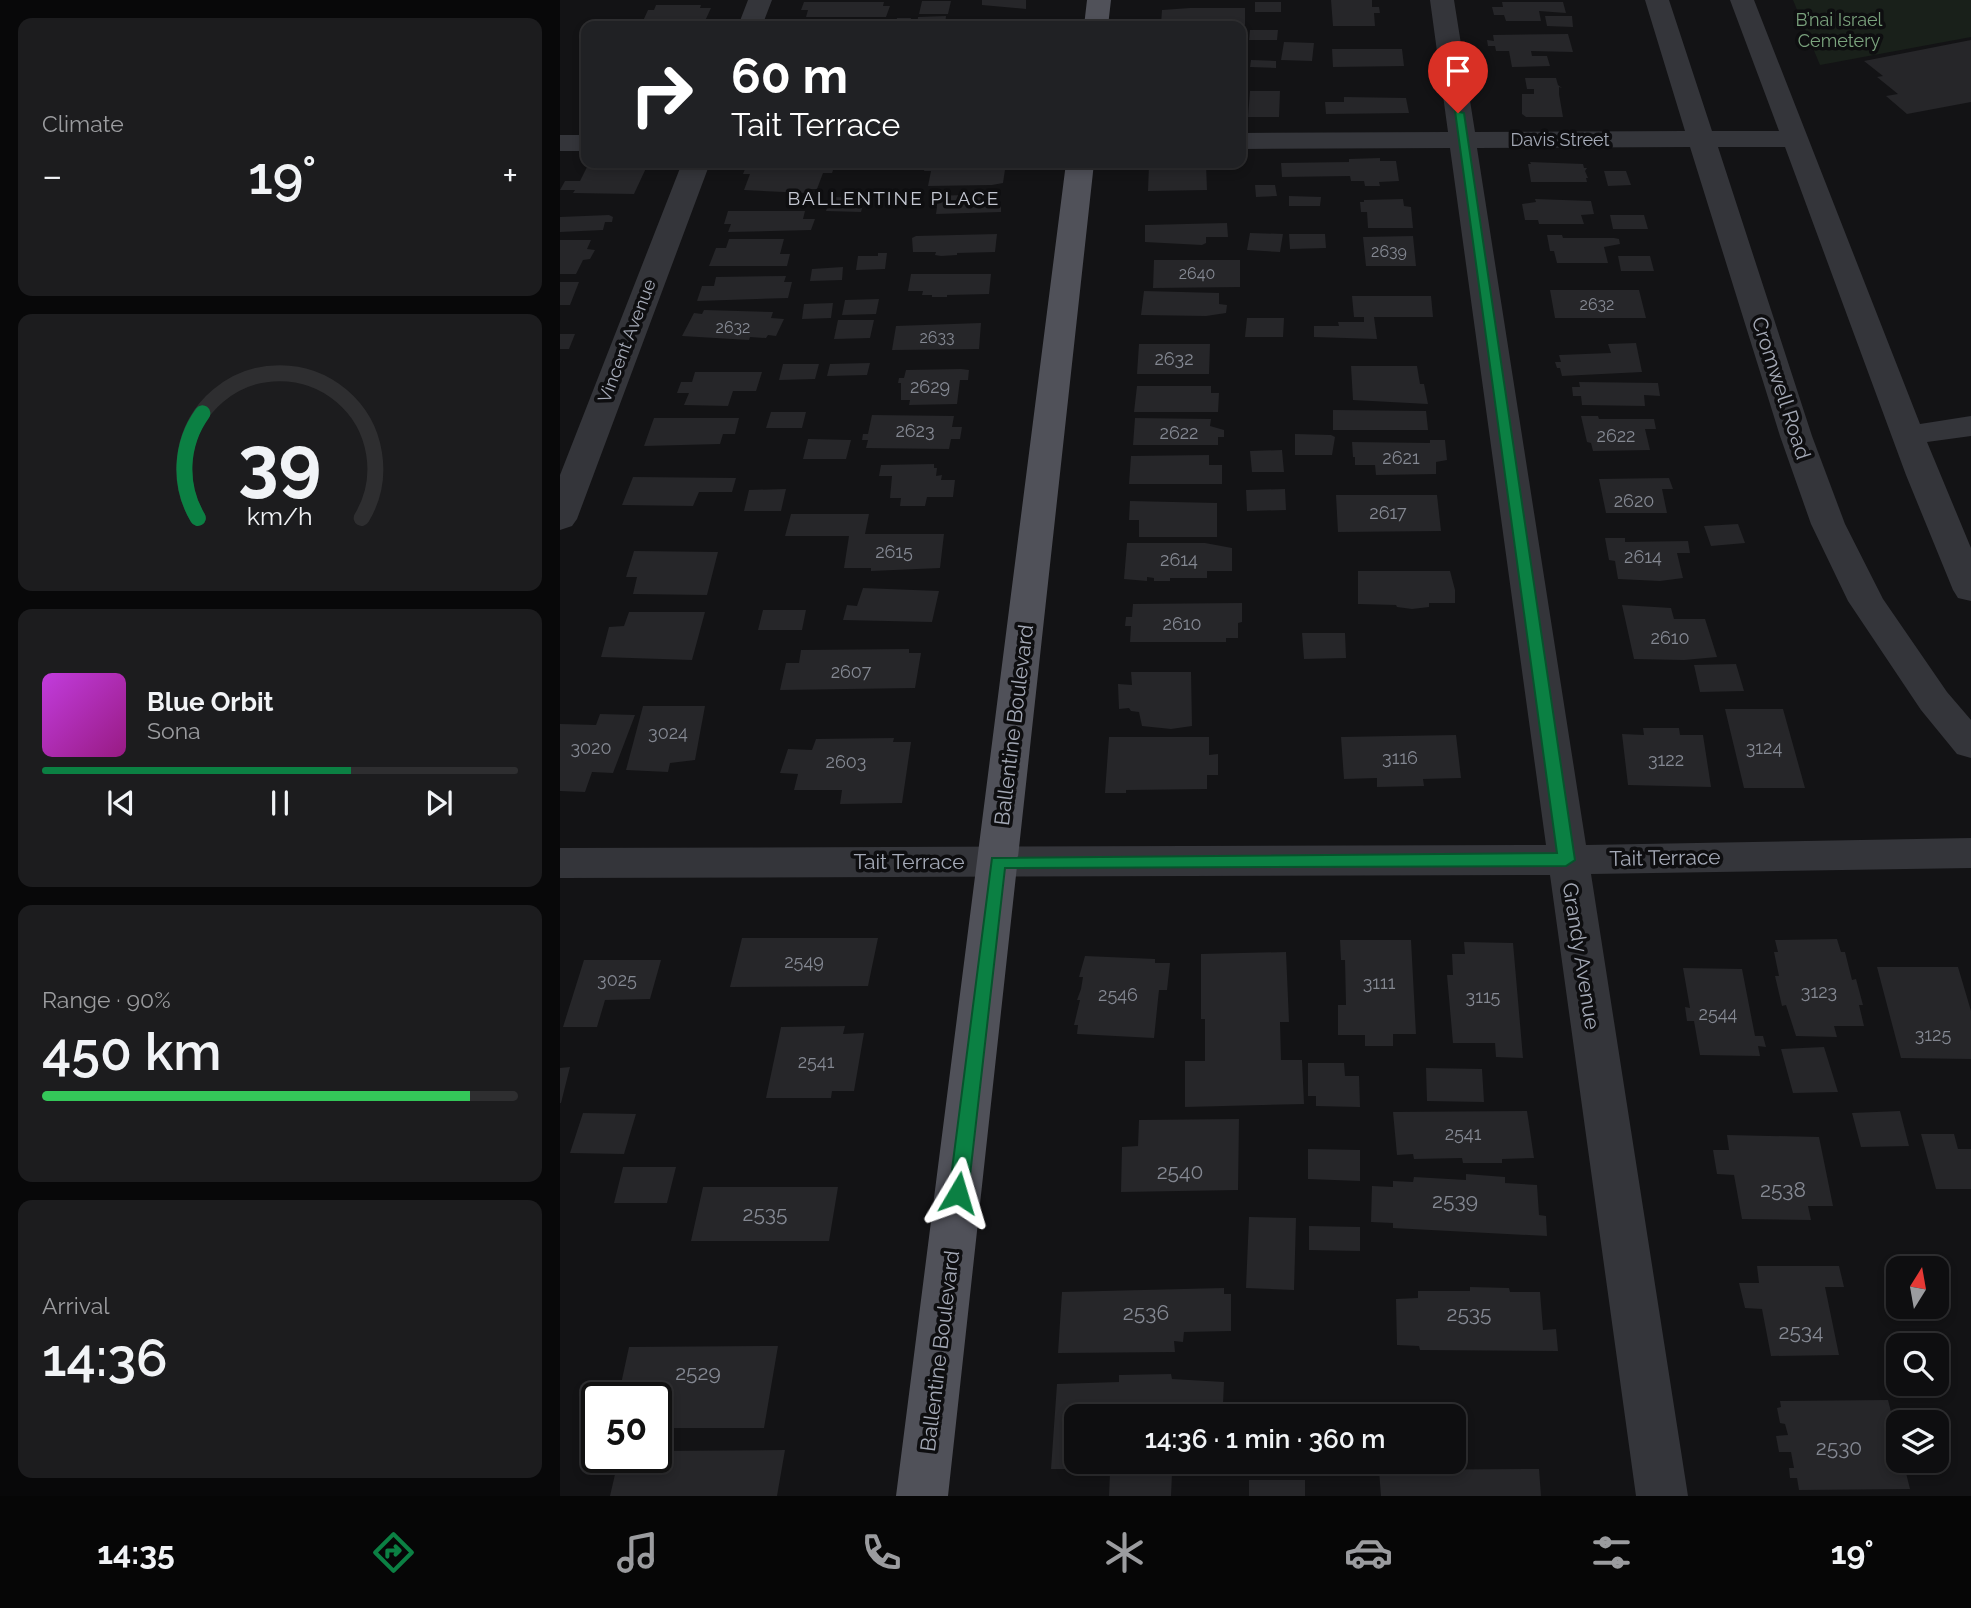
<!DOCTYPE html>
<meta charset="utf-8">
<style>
:root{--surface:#0e0e10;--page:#1c1c1e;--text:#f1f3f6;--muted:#9b9c9f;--line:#2e2e30;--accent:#0b8043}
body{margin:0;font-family:Raleway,sans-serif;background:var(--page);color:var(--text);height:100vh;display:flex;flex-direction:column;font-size:26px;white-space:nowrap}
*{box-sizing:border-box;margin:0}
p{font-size:23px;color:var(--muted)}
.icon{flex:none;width:38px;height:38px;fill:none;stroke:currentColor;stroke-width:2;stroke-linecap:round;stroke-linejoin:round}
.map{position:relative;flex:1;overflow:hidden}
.details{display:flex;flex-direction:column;gap:18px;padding:18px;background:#080809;width:560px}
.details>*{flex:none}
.top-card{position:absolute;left:21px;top:21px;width:665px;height:147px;border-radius:14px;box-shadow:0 4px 10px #0003,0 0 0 2px var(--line);background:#202124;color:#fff;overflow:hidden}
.needle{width:46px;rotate:11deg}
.tools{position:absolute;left:1326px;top:1256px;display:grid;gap:14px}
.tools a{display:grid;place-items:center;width:63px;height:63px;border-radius:14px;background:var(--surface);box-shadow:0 4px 10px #0003,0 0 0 2px var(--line);font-size:35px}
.speed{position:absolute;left:21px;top:1382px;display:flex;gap:14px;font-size:35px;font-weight:700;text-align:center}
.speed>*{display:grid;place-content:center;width:91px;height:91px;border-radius:50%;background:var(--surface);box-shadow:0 4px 10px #0003,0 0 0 2px var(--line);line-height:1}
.speed .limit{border:4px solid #111;border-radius:10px;background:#fff;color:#111}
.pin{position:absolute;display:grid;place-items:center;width:60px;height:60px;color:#fff;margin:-72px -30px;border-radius:50% 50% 50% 0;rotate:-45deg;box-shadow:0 0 7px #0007}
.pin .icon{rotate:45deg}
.me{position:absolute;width:77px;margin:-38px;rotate:7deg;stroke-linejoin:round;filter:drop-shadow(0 0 5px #0008)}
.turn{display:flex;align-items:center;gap:24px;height:147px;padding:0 35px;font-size:32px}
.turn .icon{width:91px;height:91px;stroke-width:2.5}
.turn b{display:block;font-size:49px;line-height:60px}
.big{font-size:52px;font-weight:600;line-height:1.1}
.details .tile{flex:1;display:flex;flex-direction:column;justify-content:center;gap:10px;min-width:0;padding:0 24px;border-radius:14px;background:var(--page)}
.details .dial{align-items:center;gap:0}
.dial svg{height:182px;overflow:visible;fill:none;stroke:var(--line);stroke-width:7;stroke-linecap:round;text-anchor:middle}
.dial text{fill:var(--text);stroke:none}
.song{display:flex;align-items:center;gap:21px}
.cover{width:84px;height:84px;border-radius:10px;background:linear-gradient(135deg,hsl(290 70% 55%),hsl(310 70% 35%))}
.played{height:7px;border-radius:4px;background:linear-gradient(90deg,var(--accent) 65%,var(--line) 65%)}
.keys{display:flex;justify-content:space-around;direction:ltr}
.heat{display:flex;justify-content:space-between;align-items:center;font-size:38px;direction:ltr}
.charge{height:10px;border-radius:5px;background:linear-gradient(90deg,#34c759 90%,var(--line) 0)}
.trip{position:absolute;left:504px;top:1404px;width:402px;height:70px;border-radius:14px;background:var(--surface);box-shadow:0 4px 10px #0003,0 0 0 2px var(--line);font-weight:600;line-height:70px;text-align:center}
.menu{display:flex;height:112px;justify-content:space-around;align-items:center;background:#060606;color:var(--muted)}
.menu .icon{width:49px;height:49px}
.menu .selected{color:var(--accent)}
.menu b{font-size:32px;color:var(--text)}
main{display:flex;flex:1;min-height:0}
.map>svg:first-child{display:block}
</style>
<main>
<section class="details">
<div class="tile"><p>Climate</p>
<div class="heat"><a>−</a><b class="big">19°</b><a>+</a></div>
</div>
<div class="tile dial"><svg viewBox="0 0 100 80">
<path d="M14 69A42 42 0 1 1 86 69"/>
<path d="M14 69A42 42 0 0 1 16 23" stroke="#0b8043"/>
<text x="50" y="56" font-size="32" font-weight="700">39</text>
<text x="50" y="72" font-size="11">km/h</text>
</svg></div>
<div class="tile">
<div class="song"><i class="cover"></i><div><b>Blue Orbit</b><p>Sona</p></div></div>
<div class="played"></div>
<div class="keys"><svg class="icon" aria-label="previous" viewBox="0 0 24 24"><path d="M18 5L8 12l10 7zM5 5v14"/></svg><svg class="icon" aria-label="pause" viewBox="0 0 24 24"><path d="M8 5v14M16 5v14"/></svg><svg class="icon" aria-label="next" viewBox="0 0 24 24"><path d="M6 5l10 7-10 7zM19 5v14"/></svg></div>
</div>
<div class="tile"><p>Range · 90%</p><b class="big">450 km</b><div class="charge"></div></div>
<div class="tile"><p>Arrival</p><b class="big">14:36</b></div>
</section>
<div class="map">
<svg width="1411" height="1496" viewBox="0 0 1411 1496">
<rect width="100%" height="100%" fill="#131315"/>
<path fill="#19201a" d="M1233,0H1411V37L1260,65Z"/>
<path fill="#262629" d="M422,0H466V9L422,5Z
M771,0H812V7H819L820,13H814L815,26H773Z
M362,1H391L388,14H359Z
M244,2H324L323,6H330L326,17H246L248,10H241Z
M695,2H721V12H695Z
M942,2H1003L1006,13L979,11L981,21H946L944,15H934L932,7H943Z
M96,5H141L140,8H151L145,21H83L88,10H94Z
M630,8H685V25L601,24L602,10Z
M386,16L385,26H357L358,17Z
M985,16H1012L1013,27L987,26Z
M337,18H351L349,26H335Z
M474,21V26H403L410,22Z
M690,30H718L717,40H689Z
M1008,34L1013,52L971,51L972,56H987L990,66L952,67L949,51H936L935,46H928L927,40L934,41L933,35Z
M1411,40V102L1347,114L1326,96L1338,94L1317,77L1323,76L1304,61Z
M724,42L754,43L752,61L721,60Z
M772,49H842L844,66L773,67Z
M691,60L716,61V68L690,67Z
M965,78H996L998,85L1002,88L999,87V94L1003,117H966L962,114V94H974V89H967Z
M690,91H720L719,117H688Z
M784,97L846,98L849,113L766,114L765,102H784Z
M820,158V161H836L839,181L819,182L820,186H805L804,181H791L790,176L722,177L721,163L789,162V159Z
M970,162L1023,164L1024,168H1027L1025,171L1028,178H1026L1027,182H971L968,164H971Z
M198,163H262L275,165L272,173H263L257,189H246L245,193L184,190L190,174H183L187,164Z
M446,163L443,183L432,185L368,186L371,171H364L365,165L370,164Z
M646,164L647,190L588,191L589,165Z
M28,165L87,166L74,194L13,193L15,190H0L5,181H20Z
M1044,171H1066L1071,185L1048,186Z
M695,185H715L717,196L696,197Z
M432,194L431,203H441V212L376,214L377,207H374L375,196Z
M729,196L761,197L760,206H729Z
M271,197L305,198L301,212L266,211Z
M843,199L844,206L851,207L853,228H808L807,212H801L800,202H804V200Z
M975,199L1031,201L1034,214L1021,215L1024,224H979L978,220H965L962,204L976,202Z
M168,211H245L243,219H255L251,230L168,232L171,224H164Z
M49,215L53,217L52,222H45L43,230L0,232V217Z
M1050,215H1084L1088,229H1053Z
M667,223L668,237H646V243L642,245L585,242V225Z
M690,233L723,234L720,252L687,250Z
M437,234L435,252L397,253V255L381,256L375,255L376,252H353L352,238L356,236Z
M729,234H765L766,248L730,249Z
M987,235H1002L1003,238H1054L1059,239L1060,244L1044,247L1048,263H997L994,251H990Z
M853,236L856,266H806L803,237Z
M169,239H224L220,254H230L227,266H149L156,248H166Z
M0,240H31L27,249L35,250L30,259L23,260L16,274H0Z
M318,253H327L325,269L296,270L298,256H318Z
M1058,256H1090L1094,271H1061Z
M594,260H680V287L593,288Z
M283,267L282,280L250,281L252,269Z
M351,274H431L429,294L387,295V297H372V295H362L363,291H348Z
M226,276L224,282H232L228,298L137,301L142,286H154L156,277Z
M0,282H19L10,305H0Z
M990,290H1079L1086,318H995Z
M584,291L659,293V304L667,305L666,313L646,316L581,315Z
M792,296H871L873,317H814L817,339L754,337V326H779L778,322H804V317H794Z
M319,299L316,314L282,315L285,300Z
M273,303L271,318L242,319L244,304Z
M144,310L213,312L211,318L224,319L216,336L208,335L206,338L190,337L189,340L122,336L134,313L142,314Z
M687,318H724L723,337H685Z
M278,320H314L310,338L274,339Z
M421,323L419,349L332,350L336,326Z
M0,334H15L9,349H0Z
M1076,343L1082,372L1002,376L1000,368H997L995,362H1001L999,355L1051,353L1048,344Z
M579,344H650L649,374H577Z
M310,363L307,375L267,376L270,364Z
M223,364H259L255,379L219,380Z
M791,366H857L860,384H864L868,404L793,400Z
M346,370L401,369L409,370L408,380H400L397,404L349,405L350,400H341V383H338L339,378H344Z
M135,372H202L196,391H173L168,406L124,405L129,393H117L121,382H132Z
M1019,382L1098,383L1100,396L1084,395L1085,406L1022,405L1021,396H1013L1012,387H1020Z
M577,386H651V393H659L658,412H574Z
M773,410L866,411L868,430H773Z
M211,412H246L242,428H206Z
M312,415L394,416L392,427H402L400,439H391L389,449L306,448L308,440H302L303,434H308Z
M1021,416H1038L1039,419H1094L1096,429H1085L1090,450L1033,451L1031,443L1027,442Z
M94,418H179L175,434H163L160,444L84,446Z
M575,418L651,419L650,426L664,430V437H658V445H573Z
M735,434L771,435L775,437L772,455H735Z
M248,439L291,440L286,459H243Z
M870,440H885L887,460L876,462V474L816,475L815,465H795V457H793L792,442L870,443Z
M722,450L724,472H692L690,451Z
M649,455V465H662V484H569L571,456Z
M374,464V468H377L376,476L382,475L381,480H395L393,497H367L365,506H340L341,498H330L332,476H319L321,465Z
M73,477L176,478L172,492H139L133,506L62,505Z
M1109,478L1113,489H1102L1107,513H1046L1039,479Z
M226,489L221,511H184L189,490Z
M725,489L726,510L687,511L686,490Z
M776,495H877L881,531L778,532Z
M570,501L657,503V537H579V520H569Z
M231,514H309L305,534H384L380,568L311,571V568H284L289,536H225Z
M1178,524L1185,543L1151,546L1144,526Z
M1045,538H1065V542L1128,541L1130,553H1117L1123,578L1100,581L1058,579L1055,561L1049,560Z
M567,543H645L672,548V571H647V578H610V581H594V578L587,577V581L564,579Z
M74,551L158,552L147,595L73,594L77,577H66Z
M798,571H890L895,590V603H869V607L852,609L837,607L836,605L798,604Z
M303,588L379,591L372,622L283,620L287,605L297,606Z
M682,603V622L678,623V638H666V642H570L571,626H565L566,617H572L573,604Z
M1062,605L1111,608L1114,619H1145L1157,657L1124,660L1074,659Z
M203,610H246L242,630H198Z
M69,612H145L132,660L41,657L49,627L64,626Z
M742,633H785L786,658L744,659Z
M349,649V653H361L355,688L220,690L226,663H239L241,650Z
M1176,664L1184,691L1140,692L1134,665Z
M571,672H631L632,726L611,729L582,726L579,712L571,711L569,708L559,709L558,684L572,685Z
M83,706H145L135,760L110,763L108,772L66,770Z
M1165,709H1223L1245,788H1184Z
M40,714L75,715L53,773L32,772L25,792L0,791V724L36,725Z
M1083,728H1119L1120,735H1143L1151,787L1068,785L1062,734L1084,735Z
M896,735L901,778L863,779L864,786L817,787V778L784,779L781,737Z
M549,737H649V755L658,754V775H647V789L566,790V793H545Z
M334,738L333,742H351L342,803L280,804L282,790H234L238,774L220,773L228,749L252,750L256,739Z
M182,938H318L308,986L170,987Z
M1277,939L1281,952H1285L1292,980L1296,979L1303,1005H1299L1304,1026H1274L1277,1037L1236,1036L1226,1005L1222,1006L1215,976H1219L1214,952H1218L1215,940Z
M780,940H851L856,1034H833V1046H805V1035H778V1005H786L785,960H781Z
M904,942L953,943L963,1058L936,1057L935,1043H893L887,975H893L892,954H905Z
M726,952L729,1022H720L721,1060H742L744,1104L625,1107V1061H645V1019H641V954Z
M525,956L595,959V963H610L607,990H599L594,1038L517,1034L518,1025H514L520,1000H517L521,989L523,977H519Z
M24,960H101L90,999L45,1000L37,1027H3Z
M1317,967H1398L1411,1011V1059L1341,1058Z
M1123,968L1182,969L1195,1036H1203L1206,1047L1198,1046L1200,1056L1140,1055L1134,1021H1127L1125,1007L1130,1008Z
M285,1026L283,1034L304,1033L294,1091H272L271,1098H206L221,1027Z
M1264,1047L1278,1092L1233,1093L1221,1049Z
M748,1063H784L785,1076H799L800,1107L756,1106V1096H748Z
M10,1067L1,1103H0V1068Z
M866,1068L922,1069L924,1102L867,1101Z
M967,1111L974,1158L942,1159V1163H903L902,1158L854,1159L853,1154L837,1155L833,1112Z
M1340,1111L1349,1146L1301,1147L1292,1113Z
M23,1113L76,1114L64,1154L10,1153Z
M679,1119L678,1190L561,1192L562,1147L578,1146L579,1120Z
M1361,1134H1394L1398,1149H1411V1189H1376Z
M1167,1135L1259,1137L1273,1206H1248L1251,1220L1182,1219L1174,1175L1157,1174L1153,1150H1169Z
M748,1149L800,1150V1181L748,1179Z
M63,1167H116L107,1203H54Z
M906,1174L945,1177V1183L977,1185L979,1215L986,1216L987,1236L833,1228V1223L811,1222L812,1186L833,1187V1181L853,1182L854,1177L906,1180Z
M143,1187H278L269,1241H131Z
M689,1217L736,1218L734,1290L686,1288Z
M749,1226L800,1227V1251L749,1250Z
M1197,1266H1279L1284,1287H1265L1279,1355L1211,1356L1202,1309L1185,1308L1179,1283H1199Z
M910,1287L949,1288L950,1292H980L983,1330L996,1329L998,1351L860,1350L859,1346L837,1345L836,1299L858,1298V1291H910Z
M664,1288V1294H671V1331L624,1332L623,1342L614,1341L615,1352L498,1353L502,1292Z
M218,1346L204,1428H96V1398H58L69,1347Z
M611,1374L612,1379L664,1382L663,1404L671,1403V1415L516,1416V1461H555V1469H491L497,1384L559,1382V1375Z
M1328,1400L1339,1444V1461H1343L1350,1489L1239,1490L1237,1478H1230L1229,1468H1234L1231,1452H1219L1216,1436L1228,1435L1225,1424L1220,1423L1217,1408L1221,1407L1220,1401Z
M225,1450L217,1496H50L56,1470H49L52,1458H96V1451Z
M979,1469L981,1496H821L819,1470Z
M550,1473H612L611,1496H549Z
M689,1480H745V1496H689Z"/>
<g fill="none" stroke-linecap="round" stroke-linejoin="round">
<path fill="#34353a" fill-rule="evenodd" d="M188,0H212L202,26H178Z
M870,0H894L915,132L1125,131L1085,0H1109L1152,131H1219L1170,0H1194L1360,424L1411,416V436L1367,442L1411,548V601L1398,598L1393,590L1346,475L1225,147H1158L1252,436L1285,524L1323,599L1387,692L1411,720V758L1397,754L1361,710L1288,601L1251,524L1220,436L1130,147L917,148L1026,845L1411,838V868L1031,874L1128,1496H1076L990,875L0,878V848L986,845L890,148L681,149V133L888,132Z
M0,135H26V151H0Z
M122,163H150L17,519L12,526L0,530V475Z"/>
<path fill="#505159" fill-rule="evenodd" d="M527,0H551L548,26H524Z
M506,163H534L388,1496H336Z"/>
</g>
<path fill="#0b8043" stroke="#07532c" stroke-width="2" d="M895,111L904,113L1015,860L1006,866L445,868L408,1193L405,1199L398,1201L392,1199L389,1193L432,858L997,853Z"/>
<g text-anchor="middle" stroke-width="7" stroke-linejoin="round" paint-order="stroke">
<g font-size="16" fill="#848892">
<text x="829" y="257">2639</text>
<text x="637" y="279">2640</text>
<text x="1037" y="310">2632</text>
<text x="173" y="333">2632</text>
<text x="377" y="343">2633</text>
</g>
<g font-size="18" fill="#7aa27d" stroke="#0e0e10">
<text x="1279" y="26">B’nai Israel<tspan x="1279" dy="21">Cemetery</tspan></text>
</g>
<g font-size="18" fill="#a4a9b6" stroke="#0e0e10">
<text x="1000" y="146">Davis Street</text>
<text transform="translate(67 341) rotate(-69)" y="6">Vincent Avenue</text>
</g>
<g font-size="18" fill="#848892">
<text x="614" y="365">2632</text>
<text x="370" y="393">2629</text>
<text x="355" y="437">2623</text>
<text x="619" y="439">2622</text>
<text x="1056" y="442">2622</text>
<text x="841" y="464">2621</text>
<text x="1074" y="507">2620</text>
<text x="828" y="519">2617</text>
<text x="334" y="558">2615</text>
<text x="1083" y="563">2614</text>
<text x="619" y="566">2614</text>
<text x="622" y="630">2610</text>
<text x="1110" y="644">2610</text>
<text x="291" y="678">2607</text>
<text x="108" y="739">3024</text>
<text x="31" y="754">3020</text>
<text x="1204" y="754">3124</text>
<text x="840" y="764">3116</text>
<text x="1106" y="766">3122</text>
<text x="286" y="768">2603</text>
<text x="244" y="968">2549</text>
<text x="57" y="986">3025</text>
<text x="819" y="989">3111</text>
<text x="1259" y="998">3123</text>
<text x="558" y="1001">2546</text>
<text x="923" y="1003">3115</text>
<text x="1158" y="1020">2544</text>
<text x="1373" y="1041">3125</text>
<text x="256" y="1068">2541</text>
<text x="903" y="1140">2541</text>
</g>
<g font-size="19" letter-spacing="2" fill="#c5c8d2" stroke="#0e0e10">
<text x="334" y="205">BALLENTINE PLACE</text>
</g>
<g font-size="21" fill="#a4a9b6" stroke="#0e0e10">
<text transform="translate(1221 388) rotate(72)" y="7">Cromwell Road</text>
<text transform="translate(454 725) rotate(-83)" y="7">Ballentine Boulevard</text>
<text transform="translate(1105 858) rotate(-1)" y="7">Tait Terrace</text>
<text x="349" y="869">Tait Terrace</text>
<text transform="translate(1021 956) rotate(81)" y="7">Grandy Avenue</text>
<text transform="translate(380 1351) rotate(-83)" y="7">Ballentine Boulevard</text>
</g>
<g font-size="21" fill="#848892">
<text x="620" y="1179">2540</text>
<text x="1223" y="1197">2538</text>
<text x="895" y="1208">2539</text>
<text x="205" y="1221">2535</text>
<text x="586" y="1320">2536</text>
<text x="909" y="1321">2535</text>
<text x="1241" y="1339">2534</text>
<text x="138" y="1380">2529</text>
<text x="1279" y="1455">2530</text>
</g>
</g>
</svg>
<div class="tools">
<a><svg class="needle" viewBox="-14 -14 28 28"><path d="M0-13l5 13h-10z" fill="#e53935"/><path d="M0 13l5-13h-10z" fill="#9b9c9f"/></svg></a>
<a><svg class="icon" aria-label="search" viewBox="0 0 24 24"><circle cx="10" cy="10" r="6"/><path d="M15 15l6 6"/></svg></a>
<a><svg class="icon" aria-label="layers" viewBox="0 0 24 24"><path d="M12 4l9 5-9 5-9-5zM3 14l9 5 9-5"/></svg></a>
</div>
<div class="speed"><div class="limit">50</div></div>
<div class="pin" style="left:898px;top:113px;background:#d93025"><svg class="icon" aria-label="arrive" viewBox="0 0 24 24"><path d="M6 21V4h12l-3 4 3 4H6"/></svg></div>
<svg class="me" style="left:398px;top:1193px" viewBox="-20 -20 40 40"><path d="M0-17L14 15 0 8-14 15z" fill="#0b8043" stroke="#fff" stroke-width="4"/></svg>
<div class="trip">14:36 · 1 min · 360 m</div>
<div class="top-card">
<div class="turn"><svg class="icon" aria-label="right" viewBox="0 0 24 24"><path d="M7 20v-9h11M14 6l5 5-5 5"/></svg><div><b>60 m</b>Tait Terrace</div></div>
</div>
</div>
</main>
<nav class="menu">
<b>14:35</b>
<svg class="icon selected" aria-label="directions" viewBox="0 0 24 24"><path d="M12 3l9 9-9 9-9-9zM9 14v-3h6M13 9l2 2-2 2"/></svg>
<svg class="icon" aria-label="music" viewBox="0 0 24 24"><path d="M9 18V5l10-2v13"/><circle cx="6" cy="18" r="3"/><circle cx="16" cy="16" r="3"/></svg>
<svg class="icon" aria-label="phone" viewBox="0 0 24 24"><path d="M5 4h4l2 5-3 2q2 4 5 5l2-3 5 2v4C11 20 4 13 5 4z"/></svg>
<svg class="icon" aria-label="climate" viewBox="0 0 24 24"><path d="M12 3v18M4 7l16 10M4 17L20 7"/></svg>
<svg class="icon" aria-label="car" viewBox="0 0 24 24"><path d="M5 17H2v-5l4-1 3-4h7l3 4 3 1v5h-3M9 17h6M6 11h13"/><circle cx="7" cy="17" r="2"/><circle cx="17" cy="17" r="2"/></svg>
<svg class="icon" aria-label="filters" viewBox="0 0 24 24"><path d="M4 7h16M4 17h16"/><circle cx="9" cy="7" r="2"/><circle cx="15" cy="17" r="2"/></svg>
<b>19°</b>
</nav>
